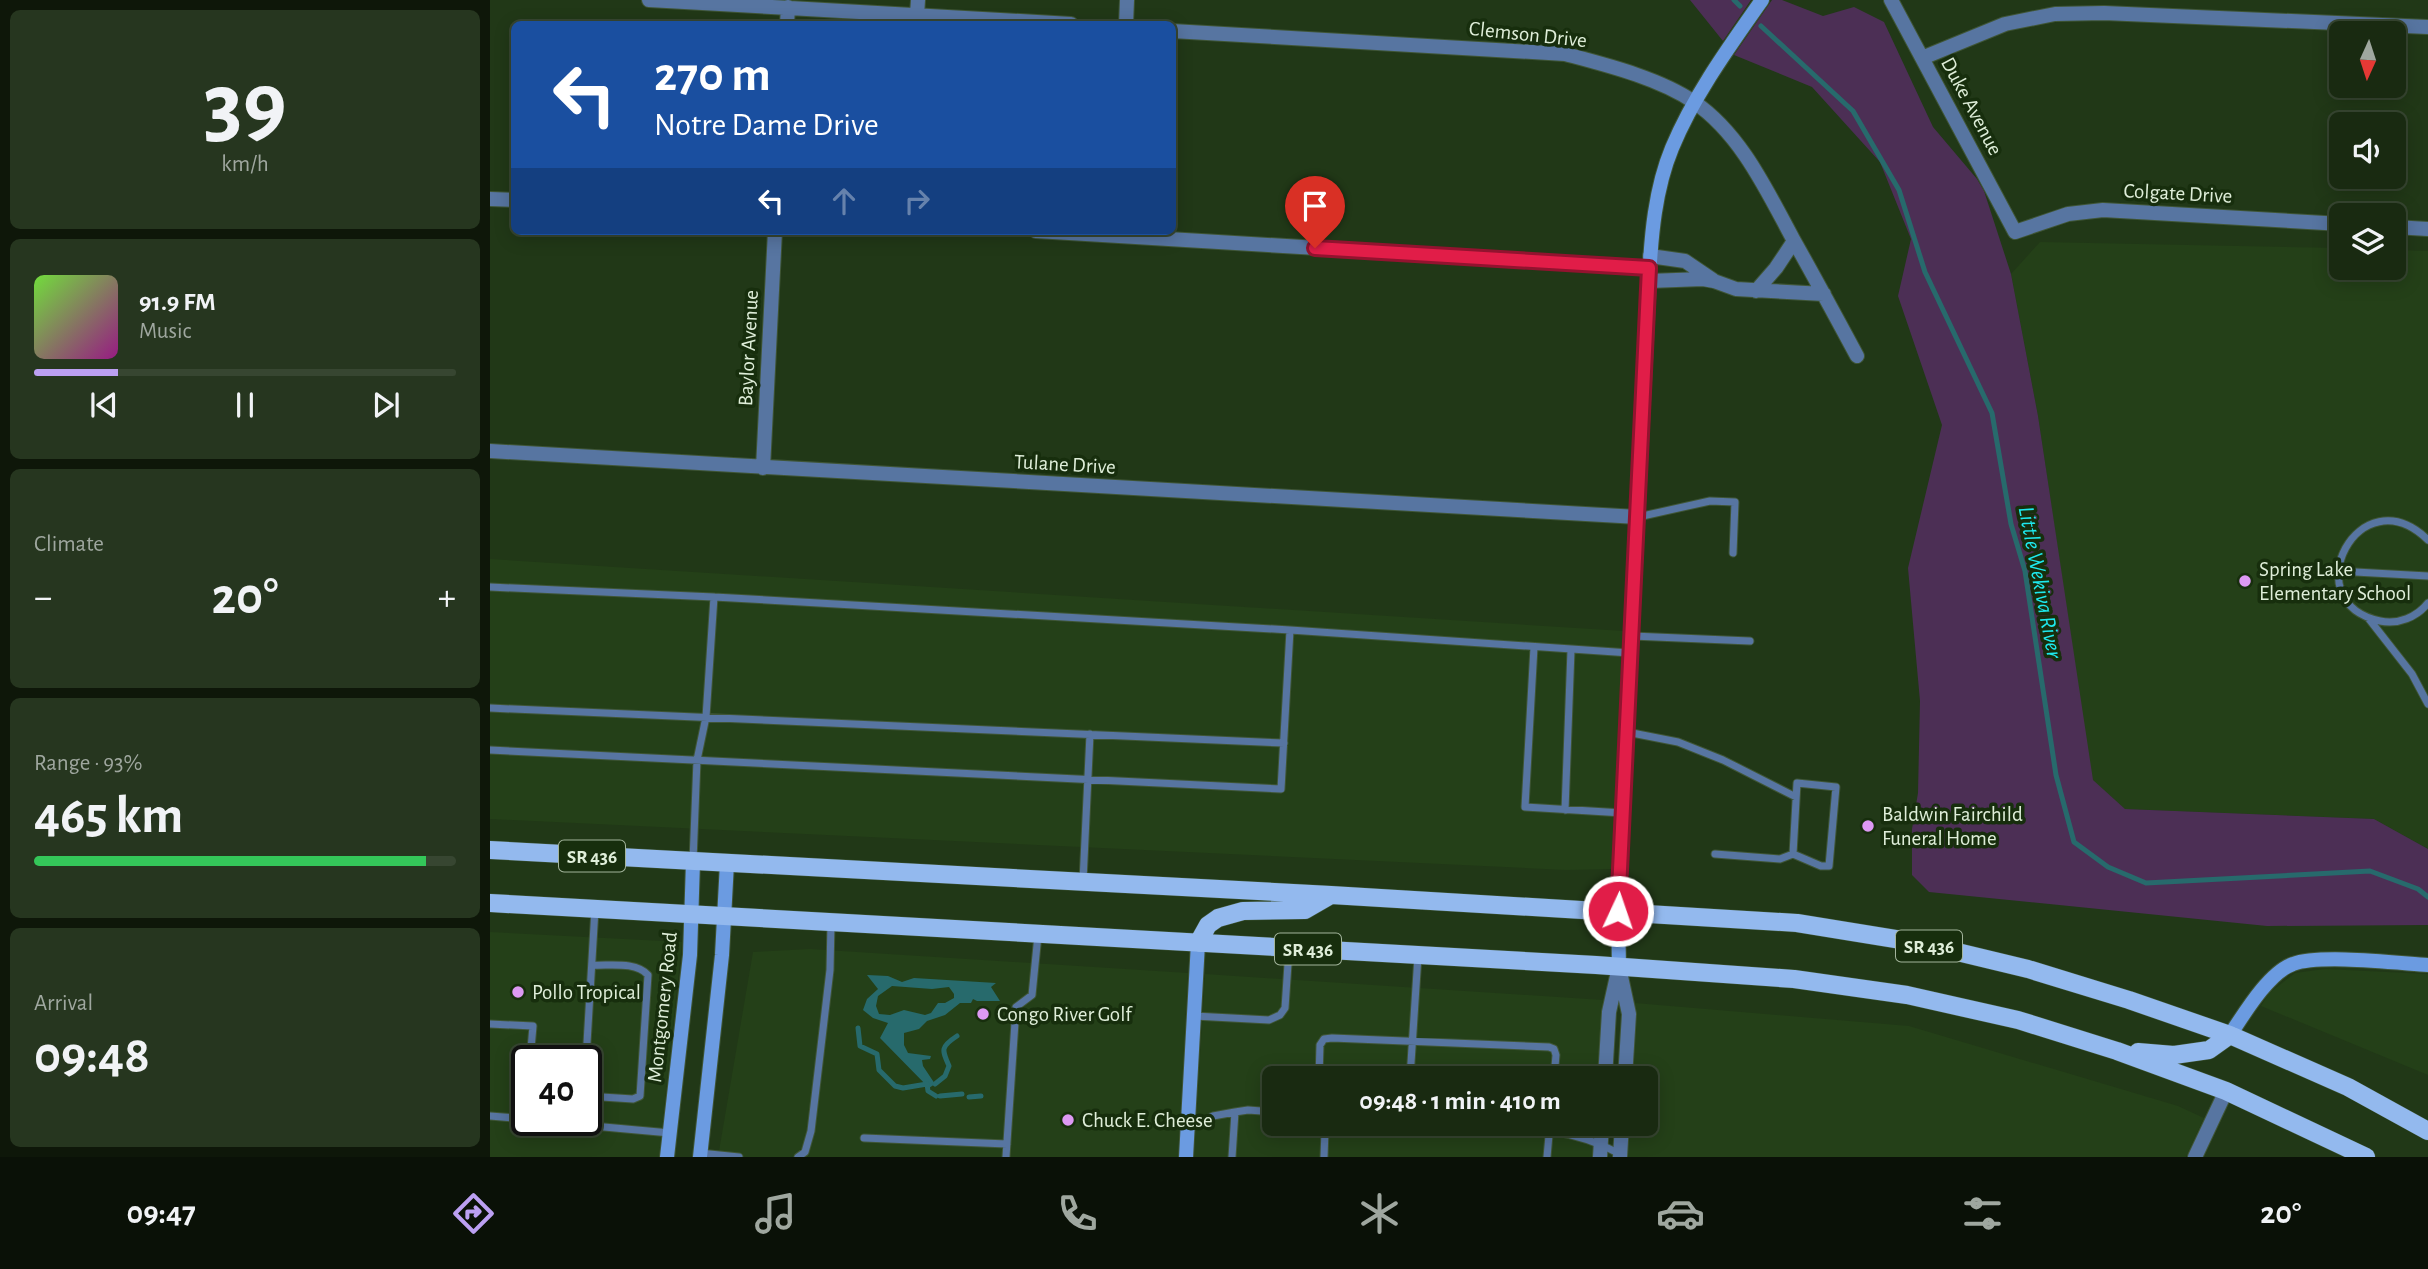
<!DOCTYPE html>
<meta charset="utf-8">
<style>
:root{--surface:#192a11;--page:#26361f;--text:#f1f3f6;--muted:#9fa79f;--line:#374631;--accent:#bca0f2}
body{margin:0;font-family:"Alegreya Sans",sans-serif;background:var(--page);color:var(--text);height:100vh;display:flex;flex-direction:column;font-size:26px;white-space:nowrap}
*{box-sizing:border-box;margin:0}
p{font-size:23px;color:var(--muted)}
.icon{flex:none;width:38px;height:38px;fill:none;stroke:currentColor;stroke-width:2;stroke-linecap:round;stroke-linejoin:round}
.map{position:relative;flex:1;overflow:hidden}
.side{display:flex;flex-direction:column;gap:10px;padding:10px;background:#0e1709;width:490px}
.side>*{flex:none}
.guide{position:absolute;left:21px;top:21px;width:665px;height:214px;border-radius:10px;box-shadow:0 4px 18px #0003,0 0 0 2px var(--line);background:#1a4fa0;color:#fff;overflow:hidden}
.needle{width:46px;rotate:183deg}
.fabs{position:absolute;left:1839px;top:21px;display:grid;gap:14px}
.fabs a{display:grid;place-items:center;width:77px;height:77px;border-radius:10px;background:var(--surface);box-shadow:0 4px 18px #0003,0 0 0 2px var(--line);font-size:35px}
.speed{position:absolute;left:21px;top:1045px;display:flex;gap:14px;font-size:35px;font-weight:700;text-align:center}
.speed>*{display:grid;place-content:center;width:91px;height:91px;border-radius:50%;background:var(--surface);box-shadow:0 4px 18px #0003,0 0 0 2px var(--line);line-height:1}
.speed .limit{border:4px solid #111;border-radius:10px;background:#fff;color:#111}
.pin{position:absolute;display:grid;place-items:center;width:60px;height:60px;color:#fff;margin:-72px -30px;border-radius:50% 50% 50% 0;rotate:-45deg;box-shadow:0 0 7px #0007}
.pin .icon{rotate:45deg}
.me{position:absolute;width:77px;margin:-38px;rotate:3deg;stroke-linejoin:round;filter:drop-shadow(0 0 5px #0008)}
.turn{display:flex;align-items:center;gap:24px;height:147px;padding:0 28px;font-size:32px}
.turn .icon{width:91px;height:91px;stroke-width:2.5}
.turn b{display:block;font-size:49px;line-height:60px}
.lanes{display:flex;align-items:center;height:66px;padding:0 28px;background:#0003;justify-content:center;gap:35px;direction:ltr}
.lanes .off{opacity:.35}
.big{font-size:52px;font-weight:600;line-height:1.1}
.side .card{flex:1;display:flex;flex-direction:column;justify-content:center;gap:10px;min-width:0;padding:0 24px;border-radius:10px;background:var(--page)}
.side .dial{align-items:center;gap:0}
.dial b{font-size:91px;line-height:1}
.song{display:flex;align-items:center;gap:21px}
.cover{width:84px;height:84px;border-radius:10px;background:linear-gradient(135deg,hsl(100 70% 55%),hsl(310 70% 35%))}
.played{height:7px;border-radius:4px;background:linear-gradient(90deg,var(--accent) 20%,var(--line) 20%)}
.keys{display:flex;justify-content:space-around;direction:ltr}
.heat{display:flex;justify-content:space-between;align-items:center;font-size:38px;direction:ltr}
.charge{height:10px;border-radius:5px;background:linear-gradient(90deg,#34c759 93%,var(--line) 0)}
.trip{position:absolute;left:772px;top:1066px;width:396px;height:70px;border-radius:10px;background:var(--surface);box-shadow:0 4px 18px #0003,0 0 0 2px var(--line);font-weight:600;line-height:70px;text-align:center}
.menu{display:flex;height:112px;justify-content:space-around;align-items:center;background:#0a1107;color:var(--muted)}
.menu .icon{width:49px;height:49px}
.menu .on{color:var(--accent)}
.menu b{font-size:32px;color:var(--text)}
main{display:flex;flex:1;min-height:0}
.map>svg:first-child{display:block}
</style>
<main>
<section class="side">
<div class="card dial"><b>39</b><p>km/h</p></div>
<div class="card">
<div class="song"><i class="cover"></i><div><b>91.9 FM</b><p>Music</p></div></div>
<div class="played"></div>
<div class="keys"><svg class="icon" aria-label="previous" viewBox="0 0 24 24"><path d="M18 5L8 12l10 7zM5 5v14"/></svg><svg class="icon" aria-label="pause" viewBox="0 0 24 24"><path d="M8 5v14M16 5v14"/></svg><svg class="icon" aria-label="next" viewBox="0 0 24 24"><path d="M6 5l10 7-10 7zM19 5v14"/></svg></div>
</div>
<div class="card"><p>Climate</p>
<div class="heat"><a>−</a><b class="big">20°</b><a>+</a></div>
</div>
<div class="card"><p>Range · 93%</p><b class="big">465 km</b><div class="charge"></div></div>
<div class="card"><p>Arrival</p><b class="big">09:48</b></div>
</section>
<div class="map">
<svg width="1938" height="1157" viewBox="0 0 1938 1157">
<rect width="100%" height="100%" fill="#213817"/>
<path fill="#244018" fill-rule="evenodd" d="M1550,242L1851,248L1852,268H1904V250L1938,251V849L1884,819L1635,809L1602,780L1548,416L1521,274Z
M0,559L1134,631L1122,869L1076,870L0,819Z
M0,932L192,942L169,1157H0ZM37,1060H96V1120H37Z
M320,949L698,973L688,1157H228L263,952Z
M1835,969L1938,974V1075L1771,1006L1779,993L1805,973Z
M715,974L1113,1000L1107,1078H784V1124H1104L1102,1157H704Z
M1145,1003L1419,1026L1688,1106L1714,1118L1696,1157H1138L1140,1124H1155V1078H1143L1147,1015Z"/>
<path fill="#4c2f55" d="M1200,0H1261L1233,41Z
M1282,0H1292L1333,16L1364,7L1394,22L1443,127L1487,179L1494,191L1521,274L1548,416L1603,780L1635,809L1884,819L1938,849V925L1777,926L1439,892L1422,875V829L1428,793L1430,701L1418,568L1452,425L1408,296L1421,239L1390,162L1322,87L1244,55Z"/>
<path fill="#276a6c" fill-rule="evenodd" d="M377,975L398,976L412,982L424,978L506,983L501,987L510,1001H487L483,999L481,1003H470L455,1015L437,1021L429,1029L414,1033V1045L418,1053L441,1056L440,1059L432,1060L433,1066L445,1084L439,1088L390,1038L398,1023L383,1018L373,1010L377,999L388,989ZM402,986L442,989L459,987L464,994V998L455,1003H448L441,1013L435,1015L414,1010L400,1015L389,1014L386,1006L388,996Z"/>
<g fill="none" stroke-linecap="round" stroke-linejoin="round">
<path stroke="#276a6c" stroke-width="5" d="M1244,0L1250,6
M1271,26L1363,111L1409,190L1435,272L1502,413L1521,524L1535,571L1566,775L1584,842L1618,867L1656,883L1880,871L1928,889L1938,897
M368,1028L370,1046L387,1054L389,1070L405,1086L413,1088L437,1084L438,1091L446,1096
M445,1084L455,1076L459,1066C452,1050 450,1047 467,1036
M450,1096L472,1094
M479,1097L491,1096"/>
<defs>
<path id="lane" d="M1148,517L1220,501L1245,502L1243,553
M1938,540C1869,473 1803,602 1890,621C1908,625 1927,617 1938,603
M1847,571L1938,576
M0,587L224,597L800,630L791,789L0,750
M1879,619L1922,674L1938,704
M800,630L1140,653
M1142,636L1260,641
M1044,647L1035,807L1133,813
M0,708L794,743
M1137,732L1188,742L1233,760L1306,797
M1075,810L1081,650
M1225,854L1290,859L1303,854L1331,866H1339L1346,787L1307,783L1303,854
M203,861L207,760L216,717L224,597
M593,881L600,734
M704,1016L779,1020L790,1015L795,1008L799,949
M0,1024L43,1026L40,1060
M96,1060L105,909
M829,1078L830,1045L834,1039L842,1038L1059,1047L1064,1049L1066,1055L1064,1078
M920,1078L928,956
M96,1096L143,1099L150,1096L158,975C146,961 119,966 102,965
M745,1112L758,1110L784,1112
M0,1116L37,1119
M36,1119L37,1106
M40,1120L68,1128L92,1125L180,1133
M832,1124L835,1130L834,1157
M963,1124C1021,1127 1078,1125 1130,1154
M698,1127L723,1116L745,1112L742,1157
M374,1138L517,1144
M210,1153L249,1157
M308,1157L315,1152L321,1131L340,970L341,923
M516,1157L526,1007L542,995L548,935
M1057,1157L1060,1124"/>
<path id="street" d="M159,0L581,24
M1401,0L1525,232L1578,214L1613,210L1852,224
M427,15L428,0
M297,24L298,7
M636,24L637,0
M682,31L1075,54C1116,65 1169,78 1204,102C1251,134 1277,191 1303,239C1325,278 1346,317 1367,356
M1432,58L1515,24L1565,14L1614,13L1938,27
M0,199L24,200
M1904,227L1938,229
M546,231L1159,268
M1160,256L1195,261L1223,280
M1159,281L1213,279L1224,281L1246,289L1334,294
M1266,291L1286,268L1304,241
M0,451L1148,517
M273,468L285,231
M1130,972L1139,1014L1135,1078
M1115,1078L1119,1012L1129,967
M1110,1157L1112,1124
M1130,1157L1132,1124
M1705,1157L1736,1091"/>
<path id="secondary" d="M1129,967L1128,911L1159,281C1161,236 1165,189 1182,148C1204,95 1239,47 1272,0
M1740,1035C1754,1014 1779,972 1803,964C1830,954 1907,963 1938,965
M177,1157L200,955L203,862
M210,1157L232,955L237,863
M696,1157L708,943"/>
<path id="primary" d="M0,850L841,895L1307,923L1430,943L1538,969L1639,1000L1740,1035L1858,1087L1938,1131
M0,903L1106,965L1304,979L1417,995L1528,1020L1627,1051L1736,1091L1876,1157
M708,943L718,925L728,918L753,911L815,910L841,895
M1648,1052L1684,1055L1719,1050L1740,1035"/>
</defs>
<use href="#lane" stroke="#3f5536" stroke-width="9"/>
<use href="#street" stroke="#3f5536" stroke-width="16"/>
<use href="#secondary" stroke="#3f5536" stroke-width="16"/>
<use href="#primary" stroke="#3f5536" stroke-width="19"/>
<use href="#lane" stroke="#5775a1" stroke-width="7"/>
<use href="#street" stroke="#5775a1" stroke-width="14"/>
<use href="#secondary" stroke="#6b9be1" stroke-width="14"/>
<use href="#primary" stroke="#93b9ee" stroke-width="18"/>
</g>
<g fill="none" stroke-linecap="round" stroke-linejoin="round">
<defs>
<path id="route" d="M825,248L1159,268L1128,911"/>
</defs>
<use href="#route" stroke="#92132f" stroke-width="18"/>
<use href="#route" stroke="#e11d48" stroke-width="12"/>
</g>
<g fill="#dd99f3" stroke="#172e0d" stroke-width="2.5">
<circle cx="1755" cy="581" r="7"/>
<circle cx="1378" cy="826" r="7"/>
<circle cx="28" cy="992" r="7"/>
<circle cx="493" cy="1014" r="7"/>
<circle cx="578" cy="1120" r="7"/>
</g>
<g text-anchor="middle" stroke-width="7" stroke-linejoin="round" paint-order="stroke">
<g fill="#172e0d" stroke="#a3b49c" stroke-width="2">
<rect x="69" y="840.5" width="66" height="31" rx="5"/>
<rect x="1406" y="930.5" width="66" height="31" rx="5"/>
<rect x="785" y="933.5" width="66" height="31" rx="5"/>
</g>
<g font-size="19" font-weight="bold" fill="#dfeed9">
<text x="102" y="863">SR 436</text>
<text x="1439" y="953">SR 436</text>
<text x="818" y="956">SR 436</text>
</g>
<g font-size="21" fill="#dfeed9" stroke="#172e0d">
<text transform="translate(1038 34) rotate(6)" y="7">Clemson Drive</text>
<text transform="translate(1482 106) rotate(62)" y="7">Duke Avenue</text>
<text transform="translate(1688 193) rotate(3)" y="7">Colgate Drive</text>
<text transform="translate(258 348) rotate(-87)" y="7">Baylor Avenue</text>
<text transform="translate(575 464) rotate(3)" y="7">Tulane Drive</text>
<text transform="translate(172 1007) rotate(-84)" y="7">Montgomery Road</text>
</g>
<g font-size="21" fill="#dfeed9" stroke="#172e0d" text-anchor="start">
<text x="1769" y="576">Spring Lake<tspan x="1769" dy="24">Elementary School</tspan></text>
<text x="1392" y="821">Baldwin Fairchild<tspan x="1392" dy="24">Funeral Home</tspan></text>
<text x="42" y="999">Pollo Tropical</text>
<text x="507" y="1021">Congo River Golf</text>
<text x="592" y="1127">Chuck E. Cheese</text>
</g>
<g font-size="23" font-style="italic" fill="#1ee9ee" stroke="#172e0d">
<text transform="translate(1551 582) rotate(79)" y="8">Little Wekiva River</text>
</g>
</g>
</svg>
<div class="fabs">
<a><svg class="needle" viewBox="-14 -14 28 28"><path d="M0-13l5 13h-10z" fill="#e53935"/><path d="M0 13l5-13h-10z" fill="#9fa79f"/></svg></a>
<a><svg class="icon" aria-label="sound" viewBox="0 0 24 24"><path d="M4 9h4l5-4v14l-5-4H4zM17 9q2 3 0 6"/></svg></a>
<a><svg class="icon" aria-label="layers" viewBox="0 0 24 24"><path d="M12 4l9 5-9 5-9-5zM3 14l9 5 9-5"/></svg></a>
</div>
<div class="speed"><div class="limit">40</div></div>
<div class="pin" style="left:825px;top:248px;background:#d93025"><svg class="icon" aria-label="arrive" viewBox="0 0 24 24"><path d="M6 21V4h12l-3 4 3 4H6"/></svg></div>
<svg class="me" style="left:1128px;top:911px" viewBox="-20 -20 40 40"><circle r="17" fill="#e11d48" stroke="#fff" stroke-width="3"/><path d="M0-11L8 9 0 5-8 9z" fill="#fff"/></svg>
<div class="trip">09:48 · 1 min · 410 m</div>
<div class="guide">
<div class="turn"><svg class="icon" aria-label="left" viewBox="0 0 24 24"><path d="M17 20v-9H6M10 6l-5 5 5 5"/></svg><div><b>270 m</b>Notre Dame Drive</div></div>
<div class="lanes"><svg class="icon" aria-label="left" viewBox="0 0 24 24"><path d="M17 20v-9H6M10 6l-5 5 5 5"/></svg><svg class="icon off" aria-label="ahead" viewBox="0 0 24 24"><path d="M12 20V5M6 11l6-6 6 6"/></svg><svg class="icon off" aria-label="right" viewBox="0 0 24 24"><path d="M7 20v-9h11M14 6l5 5-5 5"/></svg></div>
</div>
</div>
</main>
<nav class="menu">
<b>09:47</b>
<svg class="icon on" aria-label="directions" viewBox="0 0 24 24"><path d="M12 3l9 9-9 9-9-9zM9 14v-3h6M13 9l2 2-2 2"/></svg>
<svg class="icon" aria-label="music" viewBox="0 0 24 24"><path d="M9 18V5l10-2v13"/><circle cx="6" cy="18" r="3"/><circle cx="16" cy="16" r="3"/></svg>
<svg class="icon" aria-label="phone" viewBox="0 0 24 24"><path d="M5 4h4l2 5-3 2q2 4 5 5l2-3 5 2v4C11 20 4 13 5 4z"/></svg>
<svg class="icon" aria-label="climate" viewBox="0 0 24 24"><path d="M12 3v18M4 7l16 10M4 17L20 7"/></svg>
<svg class="icon" aria-label="car" viewBox="0 0 24 24"><path d="M5 17H2v-5l4-1 3-4h7l3 4 3 1v5h-3M9 17h6M6 11h13"/><circle cx="7" cy="17" r="2"/><circle cx="17" cy="17" r="2"/></svg>
<svg class="icon" aria-label="filters" viewBox="0 0 24 24"><path d="M4 7h16M4 17h16"/><circle cx="9" cy="7" r="2"/><circle cx="15" cy="17" r="2"/></svg>
<b>20°</b>
</nav>
